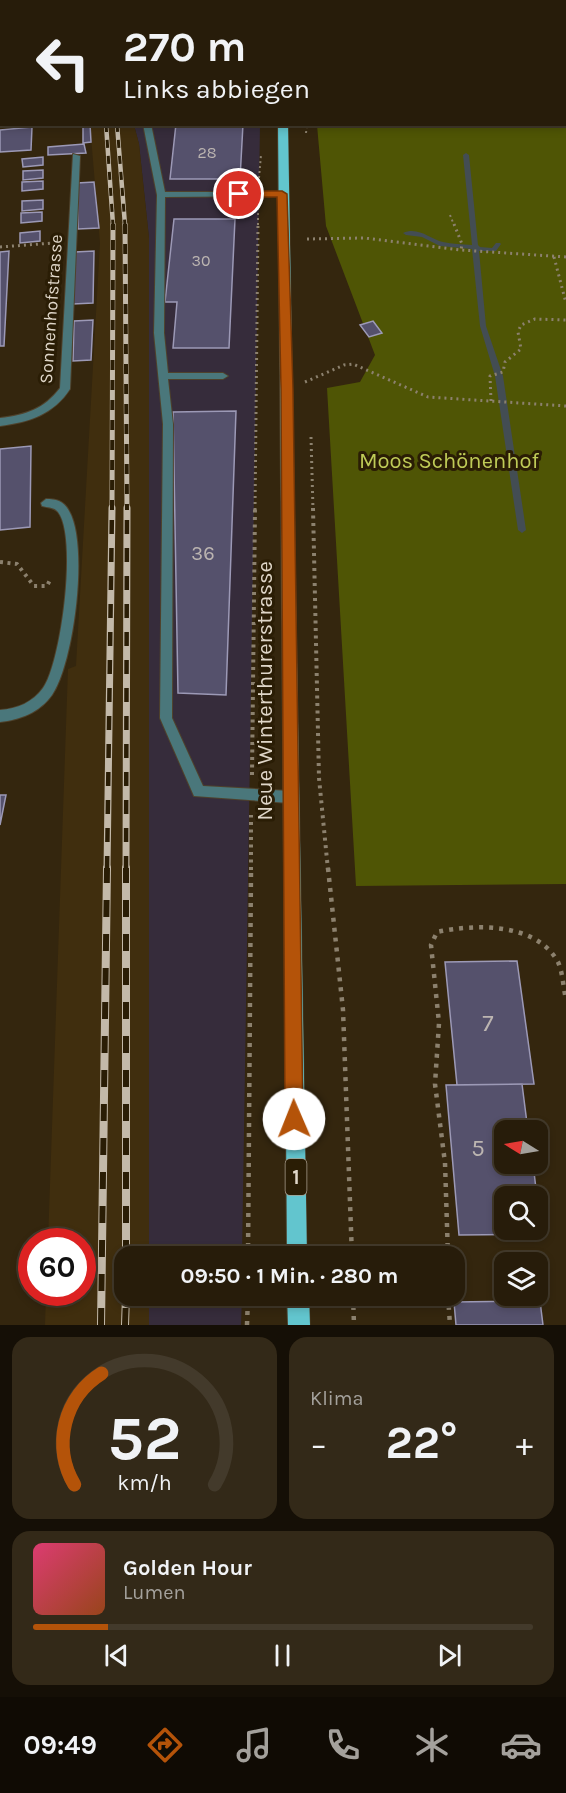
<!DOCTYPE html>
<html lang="de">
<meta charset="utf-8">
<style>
:root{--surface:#271c0a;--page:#332918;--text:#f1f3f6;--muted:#a4a19c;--line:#433a2b;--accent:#b45309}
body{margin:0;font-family:Karla,sans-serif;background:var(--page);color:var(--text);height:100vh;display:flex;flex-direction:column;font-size:22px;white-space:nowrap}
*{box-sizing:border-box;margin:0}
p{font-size:20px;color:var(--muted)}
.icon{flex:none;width:33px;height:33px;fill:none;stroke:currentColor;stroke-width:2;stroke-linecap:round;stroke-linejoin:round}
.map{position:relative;height:1325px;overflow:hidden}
.drawer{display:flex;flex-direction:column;gap:12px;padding:12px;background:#150f06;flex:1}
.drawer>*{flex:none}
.banner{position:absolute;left:0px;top:0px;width:567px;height:126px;box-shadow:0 3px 9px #0003,0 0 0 2px var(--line);background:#271c0a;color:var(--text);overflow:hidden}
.needle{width:39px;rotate:281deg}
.fabs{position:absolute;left:494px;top:1120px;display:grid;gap:12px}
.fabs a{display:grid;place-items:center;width:54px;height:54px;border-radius:12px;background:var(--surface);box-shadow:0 3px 9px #0003,0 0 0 2px var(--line);font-size:30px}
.speed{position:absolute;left:18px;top:1228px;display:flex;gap:12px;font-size:30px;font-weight:700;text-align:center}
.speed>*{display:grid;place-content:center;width:78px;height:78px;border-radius:50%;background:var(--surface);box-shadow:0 3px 9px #0003,0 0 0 2px var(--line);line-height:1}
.speed .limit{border:9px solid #d22;background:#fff;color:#111}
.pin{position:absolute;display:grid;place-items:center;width:51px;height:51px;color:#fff;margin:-26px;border:3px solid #fff;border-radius:50%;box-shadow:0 2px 6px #0007}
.me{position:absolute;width:66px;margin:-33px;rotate:359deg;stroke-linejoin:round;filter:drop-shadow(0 0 4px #0008)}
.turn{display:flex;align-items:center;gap:21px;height:126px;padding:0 24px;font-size:27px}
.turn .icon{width:78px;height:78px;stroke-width:2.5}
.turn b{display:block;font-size:42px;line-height:51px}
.big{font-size:45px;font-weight:700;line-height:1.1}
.drawer .tile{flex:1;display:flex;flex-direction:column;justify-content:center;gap:9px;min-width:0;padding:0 21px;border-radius:18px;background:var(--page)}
.drawer .dial{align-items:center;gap:0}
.dial svg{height:156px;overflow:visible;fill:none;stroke:var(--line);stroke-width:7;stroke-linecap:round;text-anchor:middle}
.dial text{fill:var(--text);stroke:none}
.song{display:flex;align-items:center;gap:18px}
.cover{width:72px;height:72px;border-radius:9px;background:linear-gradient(135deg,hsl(340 70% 55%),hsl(20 70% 35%))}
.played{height:6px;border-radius:3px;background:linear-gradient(90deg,var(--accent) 15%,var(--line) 15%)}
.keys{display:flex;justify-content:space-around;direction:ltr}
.heat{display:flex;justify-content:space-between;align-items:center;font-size:33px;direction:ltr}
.drawer .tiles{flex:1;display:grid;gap:12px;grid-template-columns:1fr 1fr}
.tile:last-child{grid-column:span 2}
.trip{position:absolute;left:114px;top:1246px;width:351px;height:60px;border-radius:18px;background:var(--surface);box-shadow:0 3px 9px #0003,0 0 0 2px var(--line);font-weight:700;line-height:60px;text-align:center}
.menu{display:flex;height:96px;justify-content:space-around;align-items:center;background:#100b04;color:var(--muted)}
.menu .icon{width:42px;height:42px}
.menu .active{color:var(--accent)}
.menu b{font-size:27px;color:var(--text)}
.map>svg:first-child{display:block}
</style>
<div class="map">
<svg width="566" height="1325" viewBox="0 0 566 1325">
<rect width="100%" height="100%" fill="#34260e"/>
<path fill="#362c3b" d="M134,125H260L242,1257H149V238L139,144Z
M149,1296H242L241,1325H149Z"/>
<path fill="#402e0e" d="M90,125H134L139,144L149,238V1257H124V1296H149V1325H45L46,1293H82V1242H48L68,669L76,666L100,243Z"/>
<path fill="#4f5505" d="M566,40V884L356,886L327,388L360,382L375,355L326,226L317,125L566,124Z"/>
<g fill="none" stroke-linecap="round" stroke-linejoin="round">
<path fill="#434d53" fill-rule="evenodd" d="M466,153L469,155L478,245L480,247L492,248L496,243H500L501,244L496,251H479L486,326L503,376L526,530L522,533L518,530L495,376L480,326L472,249L440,246L422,237L406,235L403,233C418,226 430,239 443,242C452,244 462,244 472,245L463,155Z"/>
</g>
<path fill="#55516c" stroke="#9c99b6" stroke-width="1.5" d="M325,0H566V28V2Z
M0,28H2L0,86Z
M83,124H90L91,142L83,143Z
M176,124H243L240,179H170Z
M32,127L31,150L0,152V130Z
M84,144L86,153L48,155V147Z
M43,157V165L23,167L22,159Z
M43,170V178L23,180V171Z
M43,181V189L22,191V182Z
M94,182L99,228L78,229L77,183Z
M43,200V209L22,211V201Z
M42,212V221L21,223V213Z
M174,219H235L229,348H173L177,302H165Z
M40,231V241L20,243V233Z
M9,251L4,346H0V252Z
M94,251L93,303L73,304L75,252Z
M93,320L91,360L73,361L74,321Z
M373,321L382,333L369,337L360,325Z
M236,411L226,695L178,693L173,412Z
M31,446L30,527L0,530V449Z
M0,795H6L0,825Z
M517,961L534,1084L457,1085L445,962Z
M522,1084L528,1131H504V1164H533L537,1197H504V1230H537V1197L542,1234L459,1235L446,1085Z
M540,1301L543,1325H456L454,1302Z"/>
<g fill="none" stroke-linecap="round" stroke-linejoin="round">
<defs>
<path id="service" d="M319,0H327L318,2Z
M143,124H151L165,192H282L286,194L282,196L165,197L164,333L168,373H223L228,376L223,379H168L173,424L172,718L203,786L290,791L295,793L297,797L295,801L290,803L194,796L160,718L163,424L154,333L157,195Z
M46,499C56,499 64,501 69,511C89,545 74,663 52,695C40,712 20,720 0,722V710C17,709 33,702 43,688C61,663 78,537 58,512C54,507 49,508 42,506L41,503Z"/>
<path id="minor" d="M73,154L80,156L70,389C53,415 29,422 0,426V418C26,415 44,409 60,388Z"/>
<path id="primary" d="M276,0H284L285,2H277Z
M278,124H288L307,1257H287Z
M287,1296H309L310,1325H288Z"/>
</defs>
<use href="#service" stroke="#4f422c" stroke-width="2"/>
<use href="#minor" stroke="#4f422c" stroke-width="2"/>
<use href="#primary" stroke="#4f422c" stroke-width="1"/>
<path stroke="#8c816e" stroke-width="2" stroke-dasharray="2 3" stroke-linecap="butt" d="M306,133L307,124
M259,178L261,155
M450,215L454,225
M258,225V209"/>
<path stroke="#8c816e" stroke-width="3" stroke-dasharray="2 4" stroke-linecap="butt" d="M454,224L462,244L461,250
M307,239L364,238L461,250L566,257
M0,247L53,243
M554,257L566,303
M305,382L344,365L353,364L428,397L566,406
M491,401L490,376L503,372L505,362L521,349L518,332L521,325L535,319L566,320
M311,437L313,510
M255,510L258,224"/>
<path stroke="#8c816e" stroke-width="4" stroke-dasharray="3 4.5" stroke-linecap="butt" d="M313,508L319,778L328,870
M0,562L17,564L34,586H47L50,580
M252,775L255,508
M251,870V815"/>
<path stroke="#8c816e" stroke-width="4.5" stroke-dasharray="4 6" stroke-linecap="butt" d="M328,868L343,1010L352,1257
M248,1257L251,868
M448,1257L445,1163L435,1084L439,1023L431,945L437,932C474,924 536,922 558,962C563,973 563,987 566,999
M353,1296L354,1325
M448,1296L450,1325
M247,1325L248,1296"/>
<use href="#service" fill="#4a777b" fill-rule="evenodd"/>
<use href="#minor" fill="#4a777b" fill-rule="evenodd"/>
<use href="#primary" fill="#62c5ce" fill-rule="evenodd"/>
<defs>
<path id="rail-far3" d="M106,124L113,225
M117,124L125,225"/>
<path id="rail-far2" d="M125,224L127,510
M112,510L113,224"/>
<path id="rail-far1" d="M107,870L112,508
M126,870L127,508"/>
<path id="rail" d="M126,1257V868
M101,1325L107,868
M125,1325L126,1296"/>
</defs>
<use href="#rail-far3" stroke="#c3b9a9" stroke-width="4.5"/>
<use href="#rail-far2" stroke="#c3b9a9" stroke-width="5"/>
<use href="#rail-far1" stroke="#c3b9a9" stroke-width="7"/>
<use href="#rail" stroke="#c3b9a9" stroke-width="8"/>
<use href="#rail-far3" stroke="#2a1d05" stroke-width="3" stroke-dasharray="8" stroke-linecap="butt"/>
<use href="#rail-far2" stroke="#2a1d05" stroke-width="4" stroke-dasharray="10" stroke-linecap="butt"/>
<use href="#rail-far1" stroke="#2a1d05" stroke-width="4.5" stroke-dasharray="14" stroke-linecap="butt"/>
<use href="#rail" stroke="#2a1d05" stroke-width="6" stroke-dasharray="17" stroke-linecap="butt"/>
</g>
<path fill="#b45309" stroke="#753606" stroke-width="1.5" d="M282,191L287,194L293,389L303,1119L301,1125L294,1128L288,1125L285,1119L281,389L277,197H239L234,194L239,191Z"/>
<g text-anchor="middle" stroke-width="6" stroke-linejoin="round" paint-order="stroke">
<g font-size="16" fill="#bcb5b1">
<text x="207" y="158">28</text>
<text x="201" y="266">30</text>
</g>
<g font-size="18" fill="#dfd6c8" stroke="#2a1d05">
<text transform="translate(51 309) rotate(-86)" y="6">Sonnenhofstrasse</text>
</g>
<g font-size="20" fill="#bcb5b1">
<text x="203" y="560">36</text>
</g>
<rect fill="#2a1d05" stroke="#a99e8e" stroke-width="1.5" x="285.5" y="1159" width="21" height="36" rx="4.5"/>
<g font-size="21" font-weight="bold" fill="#dfd6c8">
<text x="296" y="1184">1</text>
</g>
<g font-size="22" fill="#bfcb57" stroke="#2a1d05">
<text x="449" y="468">Moos Schönenhof</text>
</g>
<g font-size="22" fill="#dfd6c8" stroke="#2a1d05">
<text transform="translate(264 691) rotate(-90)" y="8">Neue Winterthurerstrasse</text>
</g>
<g font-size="24" fill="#bcb5b1">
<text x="488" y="1031">7</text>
<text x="478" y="1156">5</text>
</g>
</g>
</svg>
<div class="fabs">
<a><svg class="needle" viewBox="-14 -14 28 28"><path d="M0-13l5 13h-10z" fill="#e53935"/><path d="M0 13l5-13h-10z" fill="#a4a19c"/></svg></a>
<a><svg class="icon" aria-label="search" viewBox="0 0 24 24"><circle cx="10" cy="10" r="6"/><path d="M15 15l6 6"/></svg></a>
<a><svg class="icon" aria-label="layers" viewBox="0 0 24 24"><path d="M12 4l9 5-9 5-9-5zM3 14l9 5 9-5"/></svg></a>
</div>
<div class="speed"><div class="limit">60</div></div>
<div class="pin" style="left:239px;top:194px;background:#d93025"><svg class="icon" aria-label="arrive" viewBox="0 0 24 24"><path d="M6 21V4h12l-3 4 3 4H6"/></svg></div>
<svg class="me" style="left:294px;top:1119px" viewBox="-20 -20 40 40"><circle r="19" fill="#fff"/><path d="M0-13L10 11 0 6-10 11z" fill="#b45309"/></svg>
<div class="trip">09:50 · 1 Min. · 280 m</div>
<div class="banner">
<div class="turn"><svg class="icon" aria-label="left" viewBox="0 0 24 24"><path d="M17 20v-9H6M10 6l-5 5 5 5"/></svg><div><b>270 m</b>Links abbiegen</div></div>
</div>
</div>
<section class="drawer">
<div class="tiles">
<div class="tile dial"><svg viewBox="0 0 100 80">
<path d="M14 69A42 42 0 1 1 86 69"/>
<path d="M14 69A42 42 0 0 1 28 12" stroke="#b45309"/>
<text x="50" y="56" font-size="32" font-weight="700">52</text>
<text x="50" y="72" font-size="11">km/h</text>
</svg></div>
<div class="tile"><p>Klima</p>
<div class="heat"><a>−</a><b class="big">22°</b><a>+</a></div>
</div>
<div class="tile">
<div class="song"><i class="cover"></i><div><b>Golden Hour</b><p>Lumen</p></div></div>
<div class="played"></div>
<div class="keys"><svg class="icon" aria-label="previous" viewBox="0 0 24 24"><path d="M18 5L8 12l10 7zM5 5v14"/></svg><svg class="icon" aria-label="pause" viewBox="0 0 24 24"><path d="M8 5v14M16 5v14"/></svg><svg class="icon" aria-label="next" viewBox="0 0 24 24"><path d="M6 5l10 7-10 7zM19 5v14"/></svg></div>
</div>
</div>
</section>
<nav class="menu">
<b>09:49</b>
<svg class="icon active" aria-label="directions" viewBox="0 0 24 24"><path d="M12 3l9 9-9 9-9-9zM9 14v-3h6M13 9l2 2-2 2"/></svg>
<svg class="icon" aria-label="music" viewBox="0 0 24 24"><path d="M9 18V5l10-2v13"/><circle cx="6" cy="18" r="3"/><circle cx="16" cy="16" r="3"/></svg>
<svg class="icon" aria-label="phone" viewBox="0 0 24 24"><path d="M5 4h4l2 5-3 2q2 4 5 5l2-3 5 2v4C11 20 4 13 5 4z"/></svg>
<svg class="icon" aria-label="climate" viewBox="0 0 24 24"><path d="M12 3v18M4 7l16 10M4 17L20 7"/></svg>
<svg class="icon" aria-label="car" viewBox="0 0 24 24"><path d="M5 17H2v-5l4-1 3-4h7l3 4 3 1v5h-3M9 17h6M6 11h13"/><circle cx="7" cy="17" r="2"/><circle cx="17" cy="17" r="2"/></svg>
</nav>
